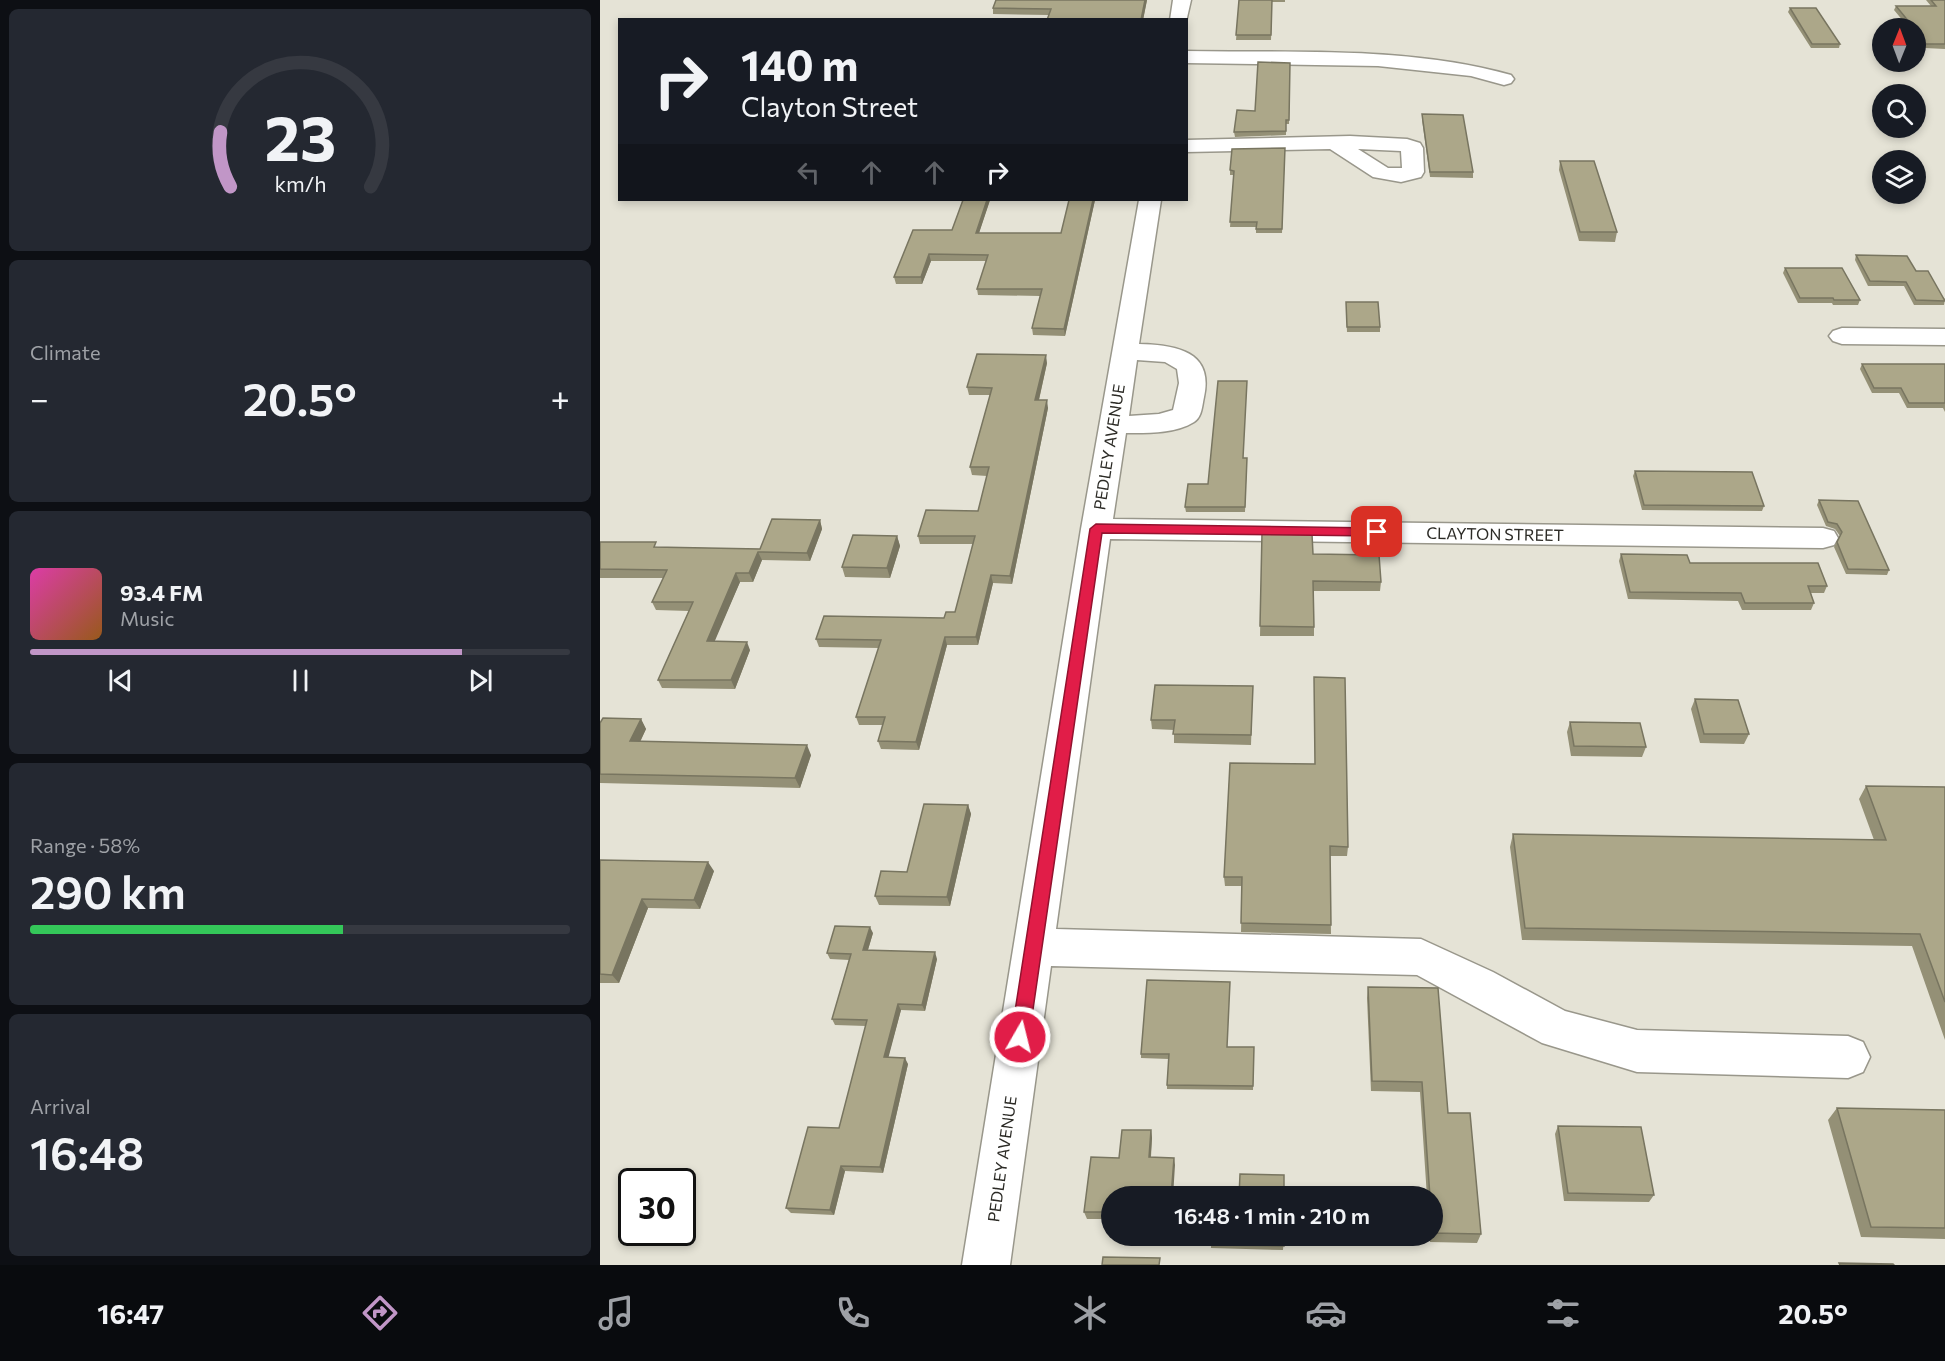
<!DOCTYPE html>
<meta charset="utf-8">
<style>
:root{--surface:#171b24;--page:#242831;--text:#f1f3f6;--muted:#9ea1a6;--line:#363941;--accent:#c196c7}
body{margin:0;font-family:Commissioner,sans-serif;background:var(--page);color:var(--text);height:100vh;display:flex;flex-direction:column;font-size:22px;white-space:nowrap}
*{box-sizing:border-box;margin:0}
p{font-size:20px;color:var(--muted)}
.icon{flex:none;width:33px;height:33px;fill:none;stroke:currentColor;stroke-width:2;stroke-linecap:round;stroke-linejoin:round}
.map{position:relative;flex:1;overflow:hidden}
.panel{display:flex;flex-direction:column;gap:9px;padding:9px;background:#0d0f14;width:600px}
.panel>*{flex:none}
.hud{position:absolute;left:18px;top:18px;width:570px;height:183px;border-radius:0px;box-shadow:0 3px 9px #0003;background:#171b24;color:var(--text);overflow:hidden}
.needle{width:39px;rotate:1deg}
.tools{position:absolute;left:1272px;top:18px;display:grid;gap:12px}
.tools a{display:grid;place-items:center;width:54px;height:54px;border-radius:50%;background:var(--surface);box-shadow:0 3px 9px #0003;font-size:30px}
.speed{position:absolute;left:18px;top:1168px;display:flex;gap:12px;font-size:30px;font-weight:700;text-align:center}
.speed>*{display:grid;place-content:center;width:78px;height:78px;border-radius:50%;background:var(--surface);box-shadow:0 3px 9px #0003;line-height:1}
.speed .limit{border:3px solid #111;border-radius:9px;background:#fff;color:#111}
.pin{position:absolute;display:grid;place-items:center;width:51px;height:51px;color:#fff;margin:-26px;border-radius:12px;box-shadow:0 3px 9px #0006}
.me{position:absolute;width:66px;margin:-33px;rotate:8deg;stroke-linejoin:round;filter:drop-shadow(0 0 4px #0008)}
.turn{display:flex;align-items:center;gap:21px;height:126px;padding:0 24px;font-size:27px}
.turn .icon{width:78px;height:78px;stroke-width:2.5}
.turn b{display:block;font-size:42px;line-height:51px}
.lanes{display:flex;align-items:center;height:57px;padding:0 24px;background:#0003;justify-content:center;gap:30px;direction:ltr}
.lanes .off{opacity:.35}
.big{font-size:45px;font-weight:600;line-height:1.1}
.panel .widget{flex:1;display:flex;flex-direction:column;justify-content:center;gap:9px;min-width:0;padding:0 21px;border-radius:9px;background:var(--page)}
.panel .dial{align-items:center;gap:0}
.dial svg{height:156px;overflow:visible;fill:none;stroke:var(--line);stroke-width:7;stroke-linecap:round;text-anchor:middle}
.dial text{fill:var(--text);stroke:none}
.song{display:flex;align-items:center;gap:18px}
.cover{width:72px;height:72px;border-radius:9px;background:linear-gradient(135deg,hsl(320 70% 55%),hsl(30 70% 35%))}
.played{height:6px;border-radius:3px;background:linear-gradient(90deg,var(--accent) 80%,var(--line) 80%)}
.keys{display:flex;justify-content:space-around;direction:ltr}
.heat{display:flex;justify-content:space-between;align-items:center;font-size:33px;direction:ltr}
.charge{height:9px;border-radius:4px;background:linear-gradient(90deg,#34c759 58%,var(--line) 0)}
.trip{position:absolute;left:501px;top:1186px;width:342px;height:60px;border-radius:30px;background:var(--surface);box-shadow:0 3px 9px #0003;font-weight:600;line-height:60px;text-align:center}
.tabs{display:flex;height:96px;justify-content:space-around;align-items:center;background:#090b0e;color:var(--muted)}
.tabs .icon{width:42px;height:42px}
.tabs .on{color:var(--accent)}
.tabs b{font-size:27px;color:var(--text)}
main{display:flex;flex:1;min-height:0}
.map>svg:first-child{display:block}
</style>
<main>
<section class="panel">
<div class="widget dial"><svg viewBox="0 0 100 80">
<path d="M14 69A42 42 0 1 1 86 69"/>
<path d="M14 69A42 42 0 0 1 9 41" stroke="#c196c7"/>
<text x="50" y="56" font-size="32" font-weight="700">23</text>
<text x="50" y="72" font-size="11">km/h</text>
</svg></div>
<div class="widget"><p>Climate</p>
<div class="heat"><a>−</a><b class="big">20.5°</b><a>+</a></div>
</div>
<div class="widget">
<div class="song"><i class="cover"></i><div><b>93.4 FM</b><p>Music</p></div></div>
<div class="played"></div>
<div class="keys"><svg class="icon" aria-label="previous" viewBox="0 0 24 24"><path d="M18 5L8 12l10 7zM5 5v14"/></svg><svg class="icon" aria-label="pause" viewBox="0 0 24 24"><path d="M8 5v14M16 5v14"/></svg><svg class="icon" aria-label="next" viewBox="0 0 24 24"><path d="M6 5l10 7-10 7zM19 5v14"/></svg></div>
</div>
<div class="widget"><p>Range · 58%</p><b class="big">290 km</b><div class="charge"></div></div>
<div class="widget"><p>Arrival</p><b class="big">16:48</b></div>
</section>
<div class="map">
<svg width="1345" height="1265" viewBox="0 0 1345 1265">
<rect width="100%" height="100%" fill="#e5e3d6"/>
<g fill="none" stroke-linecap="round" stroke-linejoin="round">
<defs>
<path id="minor" d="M573,0H591L586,22V20H570Z
M586,51C694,53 807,46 911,75L914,79L911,83L904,85L871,76L778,66L586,63Z
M750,136L807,139L820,143L823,148L824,172L821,177L801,182L773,177L730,149L586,152V140ZM758,149L801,151L802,168H788Z
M539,200H561L539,344C576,345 614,351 604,397C602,406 602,417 594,422C575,434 547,433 526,433L513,519L1223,528L1234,531L1238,538L1234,545L1223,548L510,539L456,929L821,939L893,972L965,1011L1037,1030L1248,1036L1263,1042L1270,1057L1263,1072L1248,1078L1037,1072L942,1043L817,975L451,966L410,1265H362L481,529ZM537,360L565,362L577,369L579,383L573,410L559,414L529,416Z
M1242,328L1345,329V345L1242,344L1233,341L1229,336L1233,331Z"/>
</defs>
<use href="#minor" stroke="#99978b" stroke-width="3"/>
<use href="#minor" fill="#fff" fill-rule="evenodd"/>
</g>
<path fill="#949076" d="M547,0L543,20H447L449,15L393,14V8Z
M639,0H685V2H672L671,40H636Z
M1326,0H1345V49L1325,48L1316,37V28H1309L1294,10L1296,6H1331Z
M1190,8L1240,44L1239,48H1211L1188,12Z
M690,63L689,124H686V135L635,137L634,132L655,111Z
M822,114L873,172V178L830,177L822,120Z
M685,148L682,233H656V227H630L634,175H630V170Z
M960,161L1017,232L1015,242L979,241L959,170Z
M363,200H390L379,233H461L469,200H495L465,336L433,335L432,328L440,296L378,295L377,289L386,261H331L322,284H296L294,277L352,230Z
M1256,255L1316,271L1345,299L1344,305H1314L1304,286H1268L1255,260Z
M1185,268L1260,300L1258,305H1233L1232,303H1198L1183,273Z
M746,307L780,327V332H747Z
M447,363L439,400L448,408L412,584L393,583L378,645H347L319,750L281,749L278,741L283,725H259L256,717L279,648L219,647L216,639L344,618L355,612L373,544H320L318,536L378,511L387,476L372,475L370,467L390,395H369L367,387Z
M1262,364H1345V412L1343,408H1307L1299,393H1272L1260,369Z
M644,458H647L645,512H586L585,507L608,484Z
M1035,471L1164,506L1162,511L1042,510L1033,476Z
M1219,500L1289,570L1287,575L1246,574L1234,547L1240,536L1235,529L1226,526L1217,505Z
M220,520L222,529L210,561L162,560L153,582H140L114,641L150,650L135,689L62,688L58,680L89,611L56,610L52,602L63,578H0V542L58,547L160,549Z
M662,533L781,582L780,591H714V636H660Z
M297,536L300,546L290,578L245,577L242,567Z
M1021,554L1090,563L1227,586L1224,593H1211L1214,603L1211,610H1142L1138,601L1028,599L1019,561Z
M653,686L651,745L574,743V730L552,729L551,720Z
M1095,699L1149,734L1144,744L1100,743L1091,709Z
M41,719L46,729L40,741L211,755L200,788L0,783V723Z
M970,722L1046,747L1042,757L971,756L967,732Z
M630,763L748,847L747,856H730L731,934L641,932L642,886H625L624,877Z
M1266,786L1345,787V1040L1312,946L922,940L910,847L913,834L1274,840L1259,799Z
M368,805L371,814L350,906L279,905L275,896L307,872Z
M0,860L114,871L100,909L48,908L19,983H0Z
M273,933L268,950L337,959L325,1011L301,1010L288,1057L308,1064L283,1173L245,1171L234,1215L191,1213L186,1208L239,1128L266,1026L235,1025L232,1019L249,960L230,959L227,953Z
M768,987L848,1113L881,1234L877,1243L830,1242L829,1236H832V1197H827L820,1092L771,1091L767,998Z
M628,1047H654L653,1090L567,1089V1085L569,1059L541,1058V1054Z
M1237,1108L1345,1110V1239L1261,1237L1228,1120Z
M958,1126L1054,1195L1049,1202L964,1201L955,1134Z
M551,1130L552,1138L551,1157L575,1165L512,1197V1219H487L484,1212L519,1158Z
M684,1236L683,1250L611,1248V1245Z"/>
<path fill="#787560" d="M545,0H547L543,20H541Z
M387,200H390L377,239L376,233Z
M493,200H495L465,336L464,329Z
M329,254L331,261L322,284L321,277Z
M446,355L447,363L437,408L435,400Z
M447,400L448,408L412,584L410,576Z
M220,520L222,529L210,561L207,553Z
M297,536L300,546L290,578L287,568Z
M158,552L162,560L153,582L149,573Z
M136,573L140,582L111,650L107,641Z
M391,575L393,583L378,645L376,637Z
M345,637L347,645L319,750L316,742Z
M147,642L150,650L135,689L131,680Z
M41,719L46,729L36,751L30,741Z
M207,745L211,755L200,788L195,778Z
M368,805L371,814L350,906L347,897Z
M108,862L114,871L100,909L94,900Z
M42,899L48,908L19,983L12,975Z
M270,927L273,933L266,956L263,950Z
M335,952L337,959L325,1011L322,1005Z
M298,1004L301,1010L287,1063L284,1057Z
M305,1058L308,1064L283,1173L280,1167Z
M551,1130L552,1138L550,1165L549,1157Z
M574,1158L575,1165L573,1197H571Z
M241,1166L245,1171L234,1215L230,1210Z"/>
<path fill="#aca789" stroke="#787560" stroke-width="1.5" d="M396,0H545L541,20H447L451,9L393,8Z
M639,0H672L671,35H636Z
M1331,0H1345V44H1326L1316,31V28H1314L1296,6H1336Z
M1190,8H1216L1240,44H1212Z
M658,62L690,63L689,120H686V131L634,132L637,110L655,111Z
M822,114L863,115L873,172H830Z
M685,148L682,229H656L657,222H630L634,171L630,170L632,149Z
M960,161H994L1017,232H980Z
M363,200H387L376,233H461L469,200H493L464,329L432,328L442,289H377L388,255L329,254L321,277H294L313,230H352Z
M1256,255L1307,256L1316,271H1328L1345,301L1316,300L1306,282L1270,281Z
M1185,268H1242L1260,300H1234L1233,298H1200Z
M746,302H778L780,327H747Z
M377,354L446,355L435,400H447L410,576L391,575L376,637H345L316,742L278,741L285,717H256L281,640L216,639L224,616L344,618L346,612H355L375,536H318L326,510L378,511L389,467H370L392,388L367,387Z
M1262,364H1345V403H1309L1301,388H1274Z
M618,381H647L643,458H647L645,507H585L588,484H608Z
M1035,471L1152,472L1164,506L1044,505Z
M1219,500L1258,501L1289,570L1248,569L1237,542L1242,532L1237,524L1228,522Z
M172,519L220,520L207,553L158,552L149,573H136L107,641L147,642L131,680H58L93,602H52L67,570L0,569V542H56L54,547L160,549Z
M662,533L712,534L713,554L779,555L781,582L713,581L714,627L660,626Z
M253,535L297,536L287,568L242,567Z
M1021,554L1087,555L1090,563H1218L1227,586H1208L1214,603H1145L1141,593L1030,592Z
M714,677L745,678L748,847L730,846L731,925L641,923L642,877H624L630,763L715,764Z
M555,685L653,686L651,735L573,734L575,720H551Z
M1095,699L1138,700L1149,734H1104Z
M3,718L41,719L30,741L207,745L195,778L0,774V723Z
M970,722L1040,723L1046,747L974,746Z
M1266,786L1345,787V1002L1320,934L925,928L913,834L1286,840Z
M324,804L368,805L347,897L275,896L281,871L307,872Z
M0,860L108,862L94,900L42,899L12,975L0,974Z
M235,926L270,927L263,950L335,952L322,1005L298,1004L284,1057L305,1058L280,1167L241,1166L230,1210L186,1208L208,1127L239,1128L267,1020L232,1019L251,954L227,953Z
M547,980L630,982L627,1047H654L653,1086L567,1085L569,1054H541Z
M768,987L838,988L848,1113H870L881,1234L832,1233V1197H830L822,1082L772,1081Z
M1237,1108L1345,1110V1228L1271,1227Z
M958,1126L1041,1127L1054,1195L968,1193Z
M522,1130H551L549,1157L574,1158L571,1197H512V1212H484L491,1157L519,1158Z
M640,1174L684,1175V1197H639Z
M611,1236H684V1246L611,1245Z
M503,1257L560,1258L559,1265H502Z
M1239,1263L1293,1264L1294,1265H1240Z"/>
<path fill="#e11d48" stroke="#92132f" stroke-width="1.5" d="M496,524L777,528L784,532L777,536L502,533L429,1037L426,1043L420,1045L414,1043L411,1037L490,529Z"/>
<g text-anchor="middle" stroke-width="5" stroke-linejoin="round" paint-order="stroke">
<g font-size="16" fill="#2c2b26" stroke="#fff">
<text transform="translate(509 447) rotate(-81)" y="6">PEDLEY AVENUE</text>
<text transform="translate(895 534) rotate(1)" y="6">CLAYTON STREET</text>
<text transform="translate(402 1159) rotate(-82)" y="6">PEDLEY AVENUE</text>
</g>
</g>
</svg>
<div class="tools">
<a><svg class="needle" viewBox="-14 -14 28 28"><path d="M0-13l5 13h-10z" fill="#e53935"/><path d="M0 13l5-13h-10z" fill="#9ea1a6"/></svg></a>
<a><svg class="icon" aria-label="search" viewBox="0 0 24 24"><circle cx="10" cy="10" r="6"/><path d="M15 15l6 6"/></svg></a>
<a><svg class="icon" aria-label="layers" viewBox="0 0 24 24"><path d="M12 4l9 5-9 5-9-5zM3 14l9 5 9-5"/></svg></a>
</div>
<div class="speed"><div class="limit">30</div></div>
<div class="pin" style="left:777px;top:532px;background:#d93025"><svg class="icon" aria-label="arrive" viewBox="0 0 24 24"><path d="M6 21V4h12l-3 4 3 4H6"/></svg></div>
<svg class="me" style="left:420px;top:1037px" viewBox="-20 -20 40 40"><circle r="17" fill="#e11d48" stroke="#fff" stroke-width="3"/><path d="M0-11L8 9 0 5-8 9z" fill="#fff"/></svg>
<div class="trip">16:48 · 1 min · 210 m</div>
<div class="hud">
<div class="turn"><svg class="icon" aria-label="right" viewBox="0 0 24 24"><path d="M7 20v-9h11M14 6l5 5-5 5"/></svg><div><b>140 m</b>Clayton Street</div></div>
<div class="lanes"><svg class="icon off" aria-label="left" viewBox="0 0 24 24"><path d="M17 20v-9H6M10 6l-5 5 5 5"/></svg><svg class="icon off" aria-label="ahead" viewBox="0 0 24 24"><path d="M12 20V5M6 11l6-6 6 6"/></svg><svg class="icon off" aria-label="ahead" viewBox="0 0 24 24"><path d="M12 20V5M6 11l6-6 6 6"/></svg><svg class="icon" aria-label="right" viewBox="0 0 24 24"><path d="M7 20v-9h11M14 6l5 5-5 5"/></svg></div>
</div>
</div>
</main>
<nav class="tabs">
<b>16:47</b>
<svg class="icon on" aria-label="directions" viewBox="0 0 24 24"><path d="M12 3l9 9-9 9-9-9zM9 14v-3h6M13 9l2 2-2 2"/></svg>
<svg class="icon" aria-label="music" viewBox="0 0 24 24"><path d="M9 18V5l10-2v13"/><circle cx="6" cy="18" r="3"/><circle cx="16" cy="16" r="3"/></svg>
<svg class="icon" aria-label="phone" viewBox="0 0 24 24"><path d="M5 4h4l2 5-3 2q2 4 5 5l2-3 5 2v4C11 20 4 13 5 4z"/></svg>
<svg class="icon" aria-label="climate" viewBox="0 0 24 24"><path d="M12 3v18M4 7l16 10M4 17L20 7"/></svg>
<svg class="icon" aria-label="car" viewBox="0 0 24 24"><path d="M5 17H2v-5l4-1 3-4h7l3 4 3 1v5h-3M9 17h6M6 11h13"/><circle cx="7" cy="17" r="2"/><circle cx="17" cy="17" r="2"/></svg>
<svg class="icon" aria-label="filters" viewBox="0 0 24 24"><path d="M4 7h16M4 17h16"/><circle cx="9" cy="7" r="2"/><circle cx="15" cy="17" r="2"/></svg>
<b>20.5°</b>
</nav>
